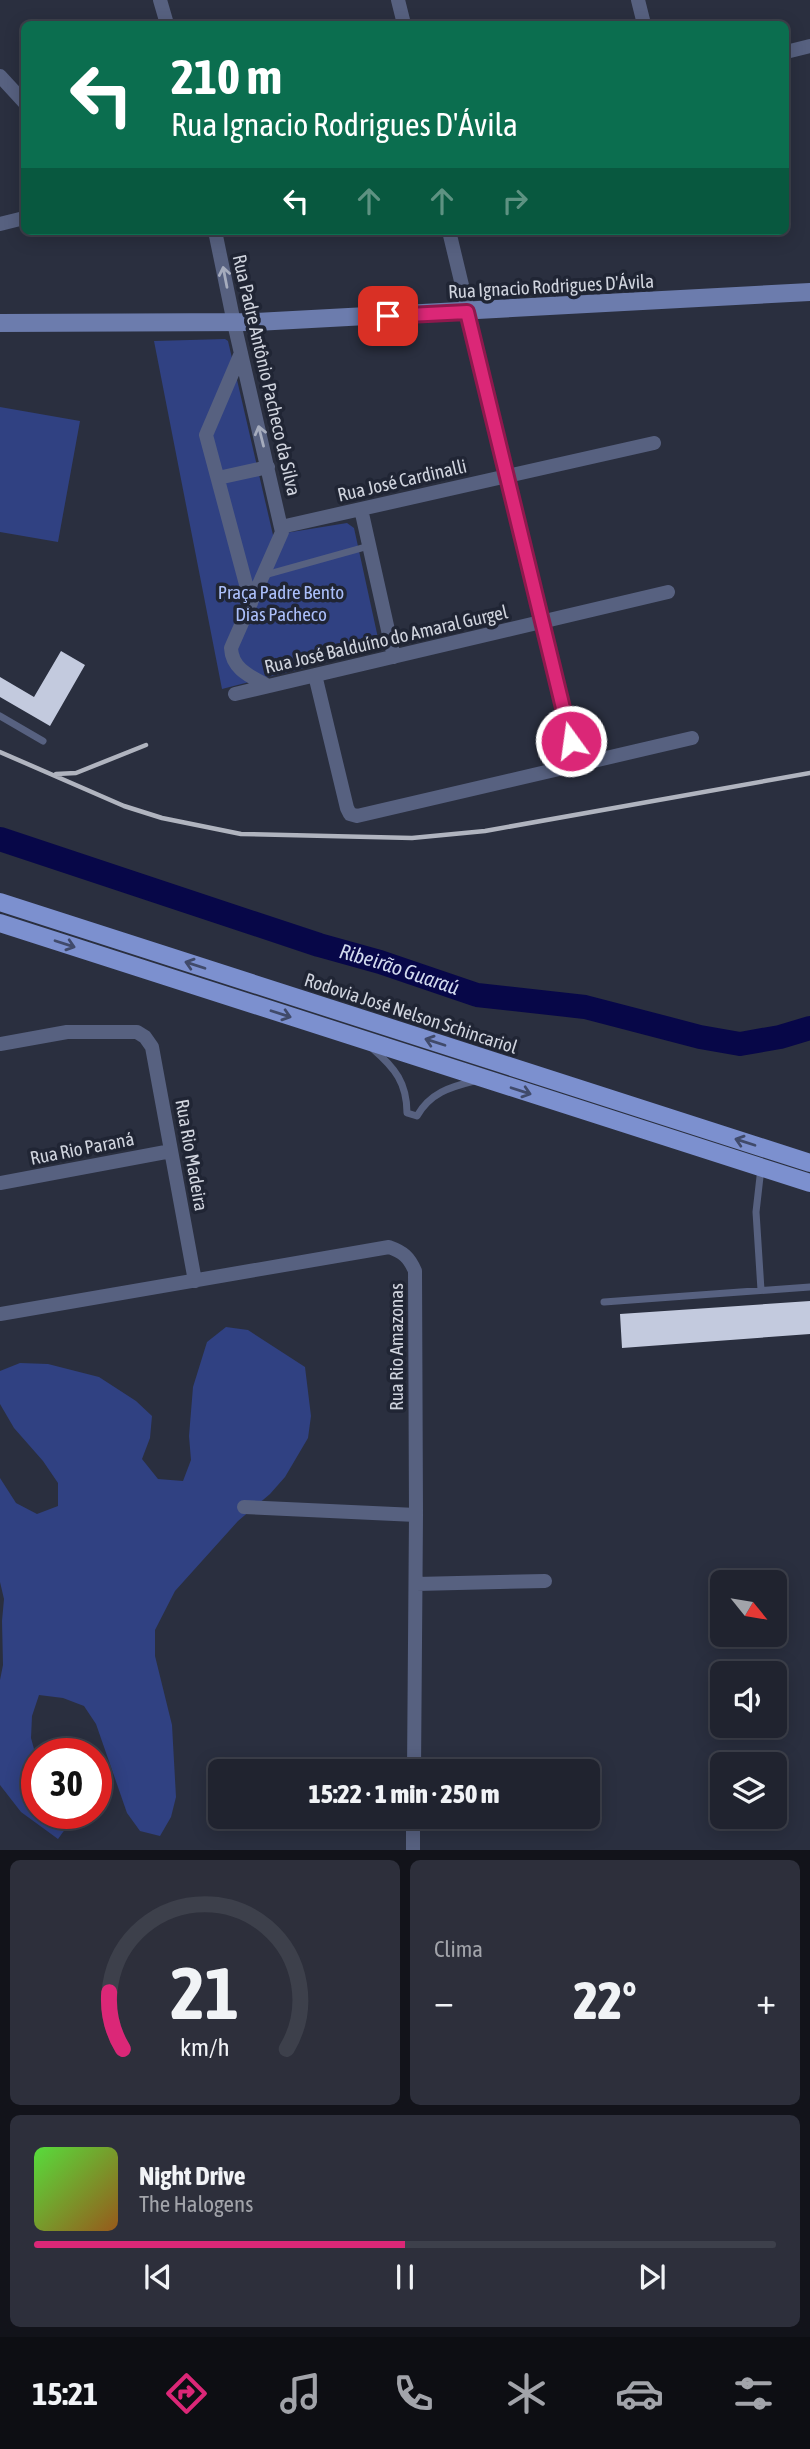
<!DOCTYPE html>
<html lang="pt">
<meta charset="utf-8">
<style>
:root{--surface:#20232f;--page:#2d2f3b;--text:#f1f3f6;--muted:#a2a4aa;--line:#3d404b;--accent:#db2777}
body{margin:0;font-family:"Asap Condensed",sans-serif;background:var(--page);color:var(--text);height:100vh;display:flex;flex-direction:column;font-size:26px;white-space:nowrap}
*{box-sizing:border-box;margin:0}
p{font-size:23px;color:var(--muted)}
.icon{flex:none;width:38px;height:38px;fill:none;stroke:currentColor;stroke-width:2;stroke-linecap:round;stroke-linejoin:round}
.map{position:relative;height:1850px;overflow:hidden}
.side{display:flex;flex-direction:column;gap:10px;padding:10px;background:#12131a;flex:1}
.side>*{flex:none}
.guide{position:absolute;left:21px;top:21px;width:768px;height:214px;border-radius:10px;box-shadow:0 4px 18px #0003,0 0 0 2px var(--line);background:#0b6e4f;color:#fff;overflow:hidden}
.needle{width:46px;rotate:120deg}
.tools{position:absolute;left:710px;top:1570px;display:grid;gap:14px}
.tools a{display:grid;place-items:center;width:77px;height:77px;border-radius:10px;background:var(--surface);box-shadow:0 4px 18px #0003,0 0 0 2px var(--line);font-size:35px}
.speed{position:absolute;left:21px;top:1738px;display:flex;gap:14px;font-size:35px;font-weight:700;text-align:center}
.speed>*{display:grid;place-content:center;width:91px;height:91px;border-radius:50%;background:var(--surface);box-shadow:0 4px 18px #0003,0 0 0 2px var(--line);line-height:1}
.speed .limit{border:10px solid #d22;background:#fff;color:#111}
.pin{position:absolute;display:grid;place-items:center;width:60px;height:60px;color:#fff;margin:-30px;border-radius:14px;box-shadow:0 4px 10px #0006}
.me{position:absolute;width:77px;margin:-38px;rotate:346deg;stroke-linejoin:round;filter:drop-shadow(0 0 5px #0008)}
.turn{display:flex;align-items:center;gap:24px;height:147px;padding:0 35px;font-size:32px}
.turn .icon{width:91px;height:91px;stroke-width:2.5}
.turn b{display:block;font-size:49px;line-height:60px}
.lanes{display:flex;align-items:center;height:66px;padding:0 35px;background:#0003;justify-content:center;gap:35px;direction:ltr}
.lanes .off{opacity:.35}
.big{font-size:52px;font-weight:800;line-height:1.1}
.side .widget{flex:1;display:flex;flex-direction:column;justify-content:center;gap:10px;min-width:0;padding:0 24px;border-radius:10px;background:var(--page)}
.side .dial{align-items:center;gap:0}
.dial svg{height:182px;overflow:visible;fill:none;stroke:var(--line);stroke-width:7;stroke-linecap:round;text-anchor:middle}
.dial text{fill:var(--text);stroke:none}
.song{display:flex;align-items:center;gap:21px}
.cover{width:84px;height:84px;border-radius:10px;background:linear-gradient(135deg,hsl(110 70% 55%),hsl(30 70% 35%))}
.played{height:7px;border-radius:4px;background:linear-gradient(90deg,var(--accent) 50%,var(--line) 50%)}
.keys{display:flex;justify-content:space-around;direction:ltr}
.heat{display:flex;justify-content:space-between;align-items:center;font-size:38px;direction:ltr}
.side .tiles{flex:1;display:grid;gap:10px;grid-template-columns:1fr 1fr}
.widget:last-child{grid-column:span 2}
.trip{position:absolute;left:208px;top:1759px;width:392px;height:70px;border-radius:10px;background:var(--surface);box-shadow:0 4px 18px #0003,0 0 0 2px var(--line);font-weight:800;line-height:70px;text-align:center}
.dock{display:flex;height:112px;justify-content:space-around;align-items:center;background:#0d0e13;color:var(--muted)}
.dock .icon{width:49px;height:49px}
.dock .current{color:var(--accent)}
.dock b{font-size:32px;color:var(--text)}
.map>svg:first-child{display:block}
</style>
<div class="map">
<svg width="810" height="1851" viewBox="0 0 810 1851">
<rect width="100%" height="100%" fill="#2a2f3f"/>
<path fill="#304182" d="M225,339L228,341L273,535L347,523L354,528L378,638L365,652L222,689L154,341Z
M0,407L80,421L58,542L0,532Z
M226,1327L248,1330L305,1367L311,1416L308,1438L285,1477L270,1494L238,1521L175,1591L155,1630V1656L172,1725L176,1797L171,1817L160,1836L140,1831L127,1813L96,1724L84,1706L63,1698L39,1695L32,1716L31,1738L37,1760V1813H66L71,1821L58,1839L21,1812L0,1785V1680L3,1665L2,1621L4,1599L0,1582V1478L16,1503L37,1514L58,1506V1483L43,1461L14,1428L0,1404V1371L20,1363L48,1364L99,1377L136,1401L152,1416L150,1438L142,1459L158,1479L183,1481L191,1460L189,1436L193,1387L207,1342Z"/>
<g fill="none" stroke-linecap="round" stroke-linejoin="round">
<path stroke="#070748" stroke-width="24" id="s1" d="M0,839L319,945L380,962L477,995L585,1007L700,1037L740,1044L780,1037L810,1028"/>
</g>
<path fill="#c3cade" d="M61,651L85,665L50,726L0,697V677L34,697Z
M810,1301V1334L622,1348L620,1314Z"/>
<g fill="none" stroke-linecap="round" stroke-linejoin="round">
<path stroke="#576180" stroke-width="7" d="M265,575L369,546
M0,716L43,741
M373,1049C395,1068 407,1083 407,1113L417,1116C430,1093 450,1087 474,1081
M761,1290L756,1212L761,1168
M604,1302L810,1287"/>
<path stroke="#576180" stroke-width="14" d="M160,0L167,24
M398,0L404,24
M638,0L644,24
M786,52L810,46
M0,76L24,102
M0,224L24,218
M215,231L234,323L282,532L231,648C232,670 252,677 268,686
M449,231L577,765
M241,353L206,435L251,603
M218,478L268,467
M361,509L394,657
M281,527L654,443
M315,675L347,808L350,814L357,816L692,738
M235,694L668,592
M0,1044L67,1032H137L145,1037L152,1047L195,1281
M0,1183L171,1151
M0,1314L389,1247C403,1252 409,1257 415,1271L416,1515L414,1771
M244,1507L416,1515
M416,1584L545,1581
M413,1851V1816"/>
<path stroke="#6c7cad" stroke-width="18" d="M0,323L256,322L810,292"/>
<path stroke="#7c90cf" stroke-width="18" d="M0,902L810,1163
M0,923L810,1183"/>
<path stroke="#b0b4bf" stroke-width="4.5" d="M0,752L124,806L162,818L241,834L412,838L485,831L810,773
M56,774L76,773L146,745"/>
</g>
<defs><path id="oneway-shaft" d="M-6 0H5M1.5-3L5.5 0L1.5 3" fill="none" stroke-width="1.6" stroke-linecap="round" stroke-linejoin="round" transform="scale(1.75)"/></defs>
<g stroke="#a6acbd">
<use href="#oneway-shaft" transform="translate(225 277) rotate(-101)"/>
<use href="#oneway-shaft" transform="translate(261 436) rotate(-104)"/>
</g>
<g stroke="#404a6a">
<use href="#oneway-shaft" transform="translate(65 944) rotate(18)"/>
<use href="#oneway-shaft" transform="translate(195 965) rotate(-162)"/>
<use href="#oneway-shaft" transform="translate(281 1014) rotate(18)"/>
<use href="#oneway-shaft" transform="translate(435 1042) rotate(-162)"/>
<use href="#oneway-shaft" transform="translate(521 1091) rotate(18)"/>
<use href="#oneway-shaft" transform="translate(745 1142) rotate(-162)"/>
</g>
<g fill="none" stroke-linecap="round" stroke-linejoin="round">
<defs>
<path id="route" d="M388,316L467,312L571,741"/>
</defs>
<use href="#route" stroke="#8e194d" stroke-width="18"/>
<use href="#route" stroke="#db2777" stroke-width="12"/>
</g>
<g text-anchor="middle" stroke-width="7" stroke-linejoin="round" paint-order="stroke">
<g font-size="19" fill="#d0d4de" stroke="#202534">
<text transform="translate(551 286) rotate(-3)" y="7">Rua Ignacio Rodrigues D'Ávila</text>
<text transform="translate(267 375) rotate(77)" y="7">Rua Padre Antônio Pacheco da Silva</text>
<text transform="translate(402 480) rotate(-13)" y="7">Rua José Cardinalli</text>
<text transform="translate(386 639) rotate(-13)" y="7">Rua José Balduíno do Amaral Gurgel</text>
<text transform="translate(411 1013) rotate(18)" y="7">Rodovia José Nelson Schincariol</text>
<text transform="translate(82 1148) rotate(-11)" y="7">Rua Rio Paraná</text>
<text transform="translate(192 1155) rotate(80)" y="7">Rua Rio Madeira</text>
<text transform="translate(396 1347) rotate(-90)" y="7">Rua Rio Amazonas</text>
</g>
<g font-size="19" fill="#abbffa" stroke="#202534">
<text x="281" y="599">Praça Padre Bento<tspan x="281" dy="22">Dias Pacheco</tspan></text>
</g>
<g font-size="21" font-style="italic" fill="#d1d9ed" stroke="#202534">
<text dy="7" stroke="none"><textPath href="#s1" startOffset="420">Ribeirão Guaraú</textPath></text>
</g>
</g>
</svg>
<div class="tools">
<a><svg class="needle" viewBox="-14 -14 28 28"><path d="M0-13l5 13h-10z" fill="#e53935"/><path d="M0 13l5-13h-10z" fill="#a2a4aa"/></svg></a>
<a><svg class="icon" aria-label="sound" viewBox="0 0 24 24"><path d="M4 9h4l5-4v14l-5-4H4zM17 9q2 3 0 6"/></svg></a>
<a><svg class="icon" aria-label="layers" viewBox="0 0 24 24"><path d="M12 4l9 5-9 5-9-5zM3 14l9 5 9-5"/></svg></a>
</div>
<div class="speed"><div class="limit">30</div></div>
<div class="pin" style="left:388px;top:316px;background:#d93025"><svg class="icon" aria-label="arrive" viewBox="0 0 24 24"><path d="M6 21V4h12l-3 4 3 4H6"/></svg></div>
<svg class="me" style="left:571px;top:741px" viewBox="-20 -20 40 40"><circle r="17" fill="#db2777" stroke="#fff" stroke-width="3"/><path d="M0-11L8 9 0 5-8 9z" fill="#fff"/></svg>
<div class="trip">15:22 · 1 min · 250 m</div>
<div class="guide">
<div class="turn"><svg class="icon" aria-label="left" viewBox="0 0 24 24"><path d="M17 20v-9H6M10 6l-5 5 5 5"/></svg><div><b>210 m</b>Rua Ignacio Rodrigues D'Ávila</div></div>
<div class="lanes"><svg class="icon" aria-label="left" viewBox="0 0 24 24"><path d="M17 20v-9H6M10 6l-5 5 5 5"/></svg><svg class="icon off" aria-label="ahead" viewBox="0 0 24 24"><path d="M12 20V5M6 11l6-6 6 6"/></svg><svg class="icon off" aria-label="ahead" viewBox="0 0 24 24"><path d="M12 20V5M6 11l6-6 6 6"/></svg><svg class="icon off" aria-label="right" viewBox="0 0 24 24"><path d="M7 20v-9h11M14 6l5 5-5 5"/></svg></div>
</div>
</div>
<section class="side">
<div class="tiles">
<div class="widget dial"><svg viewBox="0 0 100 80">
<path d="M14 69A42 42 0 1 1 86 69"/>
<path d="M14 69A42 42 0 0 1 8 44" stroke="#db2777"/>
<text x="50" y="56" font-size="32" font-weight="700">21</text>
<text x="50" y="72" font-size="11">km/h</text>
</svg></div>
<div class="widget"><p>Clima</p>
<div class="heat"><a>−</a><b class="big">22°</b><a>+</a></div>
</div>
<div class="widget">
<div class="song"><i class="cover"></i><div><b>Night Drive</b><p>The Halogens</p></div></div>
<div class="played"></div>
<div class="keys"><svg class="icon" aria-label="previous" viewBox="0 0 24 24"><path d="M18 5L8 12l10 7zM5 5v14"/></svg><svg class="icon" aria-label="pause" viewBox="0 0 24 24"><path d="M8 5v14M16 5v14"/></svg><svg class="icon" aria-label="next" viewBox="0 0 24 24"><path d="M6 5l10 7-10 7zM19 5v14"/></svg></div>
</div>
</div>
</section>
<nav class="dock">
<b>15:21</b>
<svg class="icon current" aria-label="directions" viewBox="0 0 24 24"><path d="M12 3l9 9-9 9-9-9zM9 14v-3h6M13 9l2 2-2 2"/></svg>
<svg class="icon" aria-label="music" viewBox="0 0 24 24"><path d="M9 18V5l10-2v13"/><circle cx="6" cy="18" r="3"/><circle cx="16" cy="16" r="3"/></svg>
<svg class="icon" aria-label="phone" viewBox="0 0 24 24"><path d="M5 4h4l2 5-3 2q2 4 5 5l2-3 5 2v4C11 20 4 13 5 4z"/></svg>
<svg class="icon" aria-label="climate" viewBox="0 0 24 24"><path d="M12 3v18M4 7l16 10M4 17L20 7"/></svg>
<svg class="icon" aria-label="car" viewBox="0 0 24 24"><path d="M5 17H2v-5l4-1 3-4h7l3 4 3 1v5h-3M9 17h6M6 11h13"/><circle cx="7" cy="17" r="2"/><circle cx="17" cy="17" r="2"/></svg>
<svg class="icon" aria-label="filters" viewBox="0 0 24 24"><path d="M4 7h16M4 17h16"/><circle cx="9" cy="7" r="2"/><circle cx="15" cy="17" r="2"/></svg>
</nav>
